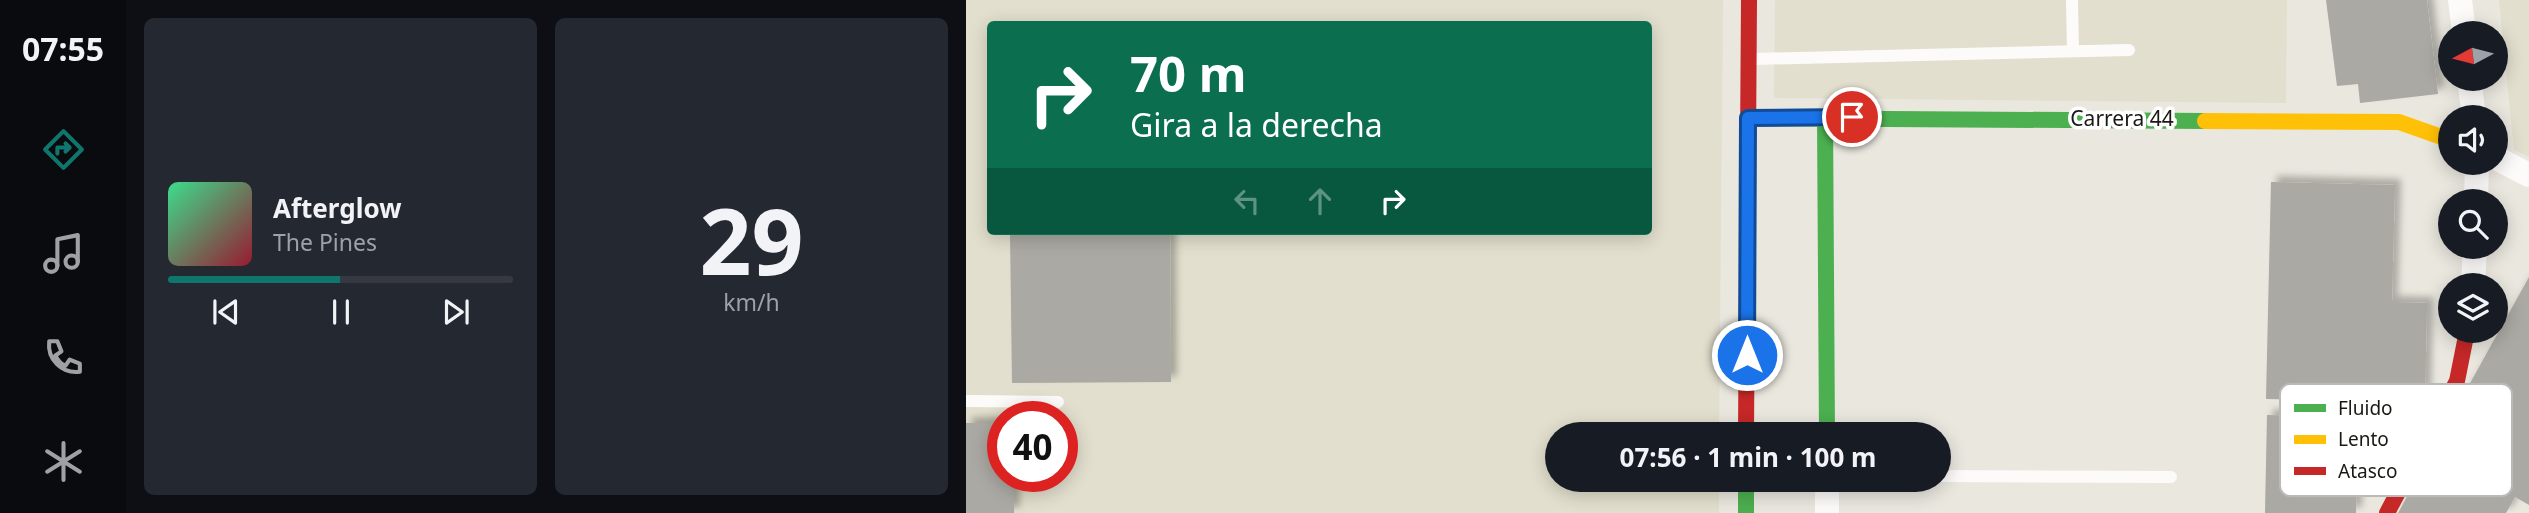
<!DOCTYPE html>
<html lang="es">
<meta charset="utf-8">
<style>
:root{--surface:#171b24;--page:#242831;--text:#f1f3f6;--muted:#9ea1a6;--line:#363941;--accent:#0f766e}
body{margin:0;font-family:"Noto Sans",sans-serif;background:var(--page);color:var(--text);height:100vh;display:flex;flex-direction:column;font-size:26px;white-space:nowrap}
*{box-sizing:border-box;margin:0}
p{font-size:23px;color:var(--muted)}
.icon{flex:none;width:38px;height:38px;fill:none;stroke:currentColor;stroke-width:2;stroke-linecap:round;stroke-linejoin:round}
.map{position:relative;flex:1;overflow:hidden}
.drawer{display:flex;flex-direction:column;gap:18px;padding:18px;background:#0d0f14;width:840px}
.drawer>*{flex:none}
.top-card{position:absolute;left:21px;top:21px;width:665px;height:214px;border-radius:7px;box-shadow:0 4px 18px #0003;background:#0b6e4f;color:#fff;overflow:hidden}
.needle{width:46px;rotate:263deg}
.buttons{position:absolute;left:1472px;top:21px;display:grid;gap:14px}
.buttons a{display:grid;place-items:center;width:70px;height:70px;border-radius:50%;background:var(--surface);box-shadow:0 4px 18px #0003;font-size:35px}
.speed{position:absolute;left:21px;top:401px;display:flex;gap:14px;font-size:35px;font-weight:700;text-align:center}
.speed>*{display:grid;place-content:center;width:91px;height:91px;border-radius:50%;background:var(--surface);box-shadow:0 4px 18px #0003;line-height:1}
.speed .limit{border:10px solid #d22;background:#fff;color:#111}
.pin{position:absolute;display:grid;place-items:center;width:60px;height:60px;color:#fff;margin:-30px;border:4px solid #fff;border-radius:50%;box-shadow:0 2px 7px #0007}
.me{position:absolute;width:77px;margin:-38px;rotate:0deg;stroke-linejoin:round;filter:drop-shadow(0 0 5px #0008)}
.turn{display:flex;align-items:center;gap:24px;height:147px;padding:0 28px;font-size:32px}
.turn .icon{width:91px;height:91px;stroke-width:2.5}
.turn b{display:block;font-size:49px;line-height:60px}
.lanes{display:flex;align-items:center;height:66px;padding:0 28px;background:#0003;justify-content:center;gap:35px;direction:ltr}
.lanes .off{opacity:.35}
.drawer .card{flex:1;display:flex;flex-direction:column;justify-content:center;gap:10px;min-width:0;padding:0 24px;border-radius:10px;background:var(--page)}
.drawer .dial{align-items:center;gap:0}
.dial b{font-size:91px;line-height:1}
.song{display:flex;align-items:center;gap:21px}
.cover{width:84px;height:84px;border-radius:10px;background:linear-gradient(135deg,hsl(150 70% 55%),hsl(350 70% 35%))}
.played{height:7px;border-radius:4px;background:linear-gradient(90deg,var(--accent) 50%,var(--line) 50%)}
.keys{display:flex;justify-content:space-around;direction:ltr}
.drawer .tiles{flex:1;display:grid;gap:18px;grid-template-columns:repeat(2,1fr)}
.trip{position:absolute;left:579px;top:422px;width:406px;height:70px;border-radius:35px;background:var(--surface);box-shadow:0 4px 18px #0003;font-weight:700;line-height:70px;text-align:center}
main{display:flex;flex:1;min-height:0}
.tabs{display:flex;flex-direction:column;width:126px;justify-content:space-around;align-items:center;background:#090b0e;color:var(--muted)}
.tabs .icon{width:49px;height:49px}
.tabs .selected{color:var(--accent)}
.tabs b{font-size:32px;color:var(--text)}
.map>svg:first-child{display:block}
</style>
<main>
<nav class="tabs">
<b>07:55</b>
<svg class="icon selected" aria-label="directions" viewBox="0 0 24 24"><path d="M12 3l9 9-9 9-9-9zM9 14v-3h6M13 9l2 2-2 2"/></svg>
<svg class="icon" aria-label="music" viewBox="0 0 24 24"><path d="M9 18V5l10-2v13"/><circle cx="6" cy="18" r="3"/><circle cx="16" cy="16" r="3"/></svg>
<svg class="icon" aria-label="phone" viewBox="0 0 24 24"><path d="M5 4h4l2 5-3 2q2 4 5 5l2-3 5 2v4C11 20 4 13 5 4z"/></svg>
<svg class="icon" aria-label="climate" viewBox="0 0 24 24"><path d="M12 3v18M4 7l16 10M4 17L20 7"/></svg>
</nav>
<section class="drawer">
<div class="tiles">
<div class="card">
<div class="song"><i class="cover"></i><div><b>Afterglow</b><p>The Pines</p></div></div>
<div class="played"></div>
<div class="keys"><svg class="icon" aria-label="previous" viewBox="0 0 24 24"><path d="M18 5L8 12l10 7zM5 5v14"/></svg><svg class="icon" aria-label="pause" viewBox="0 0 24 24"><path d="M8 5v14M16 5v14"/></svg><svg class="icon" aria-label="next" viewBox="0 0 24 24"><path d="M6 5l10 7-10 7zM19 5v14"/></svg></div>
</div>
<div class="card dial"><b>29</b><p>km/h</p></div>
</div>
</section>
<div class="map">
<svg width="1563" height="513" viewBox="0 0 1563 513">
<defs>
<filter id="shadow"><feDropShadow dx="6" dy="-6" stdDeviation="3.5" flood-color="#0004"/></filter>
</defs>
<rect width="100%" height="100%" fill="#e9e7de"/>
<path fill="#e2dfce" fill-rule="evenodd" d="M0,0H757L753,434H592V480H753V513H0ZM24,24H682V231H24ZM37,416H96V476H37Z
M809,0H1321L1320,103L808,98Z
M1533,0H1563V157L1548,150Z"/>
<path fill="#aaa9a3" filter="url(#shadow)" d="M1360,0H1461L1472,94L1394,103L1392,84L1371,86Z
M1305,182L1429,185L1426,302L1461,303L1459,402L1300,399Z
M44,231H204L205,382L46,383Z
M1563,277V505L1549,497L1540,513H1432Z
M1301,415L1369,417V434L1392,435L1390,513H1299Z
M0,423H37V476H48V513H0Z"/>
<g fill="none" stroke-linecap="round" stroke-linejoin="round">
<path stroke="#fcfbfa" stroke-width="12" d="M1106,0L1107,51
M786,59L1163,50
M0,401L92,402
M973,476L1205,477"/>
<path stroke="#fcfbfa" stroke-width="24" d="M1494,0L1498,33
M1503,79L1508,117
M1530,158L1563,175
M1510,201L1511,163
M1507,285L1509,247
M861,480V513"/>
<path stroke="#4caf50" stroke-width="16" d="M859,117L861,434
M782,118L1239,121
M780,480V513"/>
<path stroke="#ffc107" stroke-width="16" d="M1239,121L1433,122L1484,140"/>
<path stroke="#c62828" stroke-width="16" d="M780,434L783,0
M1421,513L1491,381L1501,331"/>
</g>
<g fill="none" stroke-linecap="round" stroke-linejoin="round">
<defs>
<path id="route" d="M781,355L782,118L886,117"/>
</defs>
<use href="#route" stroke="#114b97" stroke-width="18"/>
<use href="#route" stroke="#1a73e8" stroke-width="12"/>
</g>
<g text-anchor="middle" stroke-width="7" stroke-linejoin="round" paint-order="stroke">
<g font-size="21" fill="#191812" stroke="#fff">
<text x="1156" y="126">Carrera 44</text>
</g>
</g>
<rect x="1314" y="384" width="232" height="112" rx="10" fill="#fff" stroke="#babab8" stroke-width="2"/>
<rect x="1328" y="404" width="32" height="8" fill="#4caf50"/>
<rect x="1328" y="435" width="32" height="9" fill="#ffc107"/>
<rect x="1328" y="467" width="32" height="8" fill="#c62828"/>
<g font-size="19" fill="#191812">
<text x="1372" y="415">Fluido</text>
<text x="1372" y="446">Lento</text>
<text x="1372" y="478">Atasco</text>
</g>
</svg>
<div class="buttons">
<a><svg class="needle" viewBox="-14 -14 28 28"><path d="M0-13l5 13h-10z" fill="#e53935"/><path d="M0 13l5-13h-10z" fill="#9ea1a6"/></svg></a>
<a><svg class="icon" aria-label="sound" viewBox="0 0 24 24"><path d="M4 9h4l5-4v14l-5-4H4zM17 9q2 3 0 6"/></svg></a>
<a><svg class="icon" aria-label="search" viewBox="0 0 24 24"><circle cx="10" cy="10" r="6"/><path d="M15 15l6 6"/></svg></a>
<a><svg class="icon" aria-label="layers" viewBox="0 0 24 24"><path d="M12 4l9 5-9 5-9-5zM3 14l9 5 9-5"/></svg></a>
</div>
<div class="speed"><div class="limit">40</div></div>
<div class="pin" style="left:886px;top:117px;background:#d93025"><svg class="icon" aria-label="arrive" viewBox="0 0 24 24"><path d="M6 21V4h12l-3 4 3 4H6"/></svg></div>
<svg class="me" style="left:781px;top:355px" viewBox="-20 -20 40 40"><circle r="17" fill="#1a73e8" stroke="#fff" stroke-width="3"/><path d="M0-11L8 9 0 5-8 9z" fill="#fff"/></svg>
<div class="trip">07:56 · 1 min · 100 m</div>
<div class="top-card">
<div class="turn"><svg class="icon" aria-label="right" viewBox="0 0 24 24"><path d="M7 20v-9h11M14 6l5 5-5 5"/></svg><div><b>70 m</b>Gira a la derecha</div></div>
<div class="lanes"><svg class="icon off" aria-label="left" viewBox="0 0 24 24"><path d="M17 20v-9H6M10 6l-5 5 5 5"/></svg><svg class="icon off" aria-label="ahead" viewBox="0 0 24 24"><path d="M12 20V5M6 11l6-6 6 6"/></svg><svg class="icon" aria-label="right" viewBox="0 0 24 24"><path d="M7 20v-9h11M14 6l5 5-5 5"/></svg></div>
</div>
</div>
</main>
